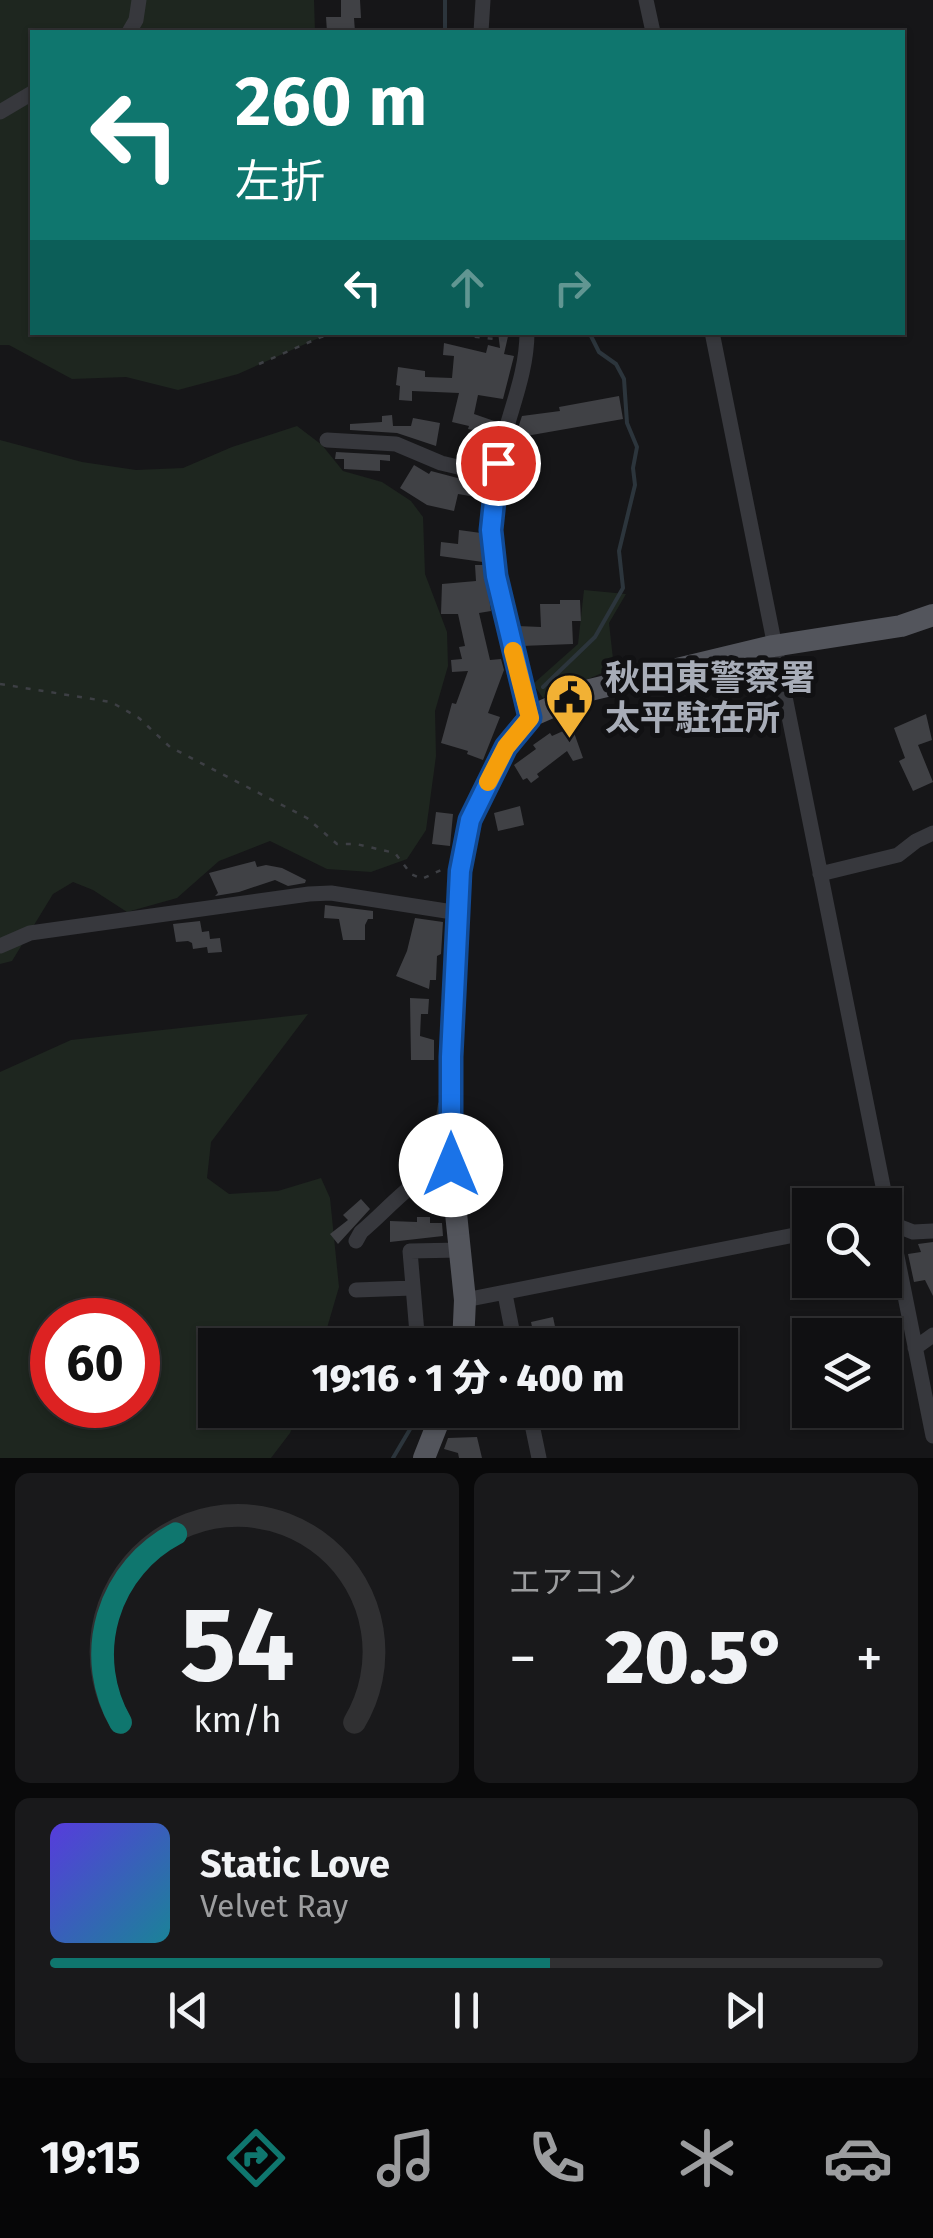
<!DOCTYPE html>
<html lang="ja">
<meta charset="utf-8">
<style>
:root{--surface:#101012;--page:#19191b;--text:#f1f3f6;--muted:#9c9d9f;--line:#303032;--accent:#0f766e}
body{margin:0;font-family:"Fira Sans","Noto Sans JP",sans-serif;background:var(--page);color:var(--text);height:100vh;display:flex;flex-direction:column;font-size:38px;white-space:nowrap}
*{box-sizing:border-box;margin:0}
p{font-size:32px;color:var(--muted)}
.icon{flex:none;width:55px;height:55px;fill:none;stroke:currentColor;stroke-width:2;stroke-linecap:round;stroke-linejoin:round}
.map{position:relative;height:1458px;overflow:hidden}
.side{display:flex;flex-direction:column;gap:15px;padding:15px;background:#09090a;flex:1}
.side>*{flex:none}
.guide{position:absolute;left:30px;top:30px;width:875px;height:305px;border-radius:0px;box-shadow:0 2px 8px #0004,0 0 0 2px var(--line);background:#0f766e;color:#fff;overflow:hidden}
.tools{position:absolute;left:792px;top:1188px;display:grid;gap:20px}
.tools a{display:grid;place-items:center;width:110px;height:110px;border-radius:0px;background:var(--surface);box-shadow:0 2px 8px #0004,0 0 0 2px var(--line);font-size:50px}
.speed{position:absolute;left:30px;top:1298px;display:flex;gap:20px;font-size:50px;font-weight:700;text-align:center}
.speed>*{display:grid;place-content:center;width:130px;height:130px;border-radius:50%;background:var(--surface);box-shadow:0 2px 8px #0004,0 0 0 2px var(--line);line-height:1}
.speed .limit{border:15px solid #d22;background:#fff;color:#111}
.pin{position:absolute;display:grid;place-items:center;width:85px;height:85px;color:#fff;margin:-42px;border:5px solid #fff;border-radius:50%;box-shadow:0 2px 10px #0007}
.me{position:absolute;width:110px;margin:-55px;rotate:0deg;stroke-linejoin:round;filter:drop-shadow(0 0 8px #0008)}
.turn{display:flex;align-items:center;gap:35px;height:210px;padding:0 40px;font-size:45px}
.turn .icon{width:130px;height:130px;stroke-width:2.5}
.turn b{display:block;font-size:70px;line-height:85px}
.lanes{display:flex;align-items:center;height:95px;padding:0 40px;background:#0003;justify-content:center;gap:50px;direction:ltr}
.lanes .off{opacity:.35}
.big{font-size:75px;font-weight:800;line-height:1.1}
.side .tile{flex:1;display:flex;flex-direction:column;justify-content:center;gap:15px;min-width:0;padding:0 35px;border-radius:15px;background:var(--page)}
.side .dial{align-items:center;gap:0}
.dial svg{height:260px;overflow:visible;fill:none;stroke:var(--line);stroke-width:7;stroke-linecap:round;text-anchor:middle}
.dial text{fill:var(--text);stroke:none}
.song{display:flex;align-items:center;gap:30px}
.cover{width:120px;height:120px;border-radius:15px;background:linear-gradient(135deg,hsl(250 70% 55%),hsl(190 70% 35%))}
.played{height:10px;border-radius:5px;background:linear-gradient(90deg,var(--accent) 60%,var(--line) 60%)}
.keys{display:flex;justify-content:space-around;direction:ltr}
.heat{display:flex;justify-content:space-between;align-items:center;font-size:55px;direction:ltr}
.side .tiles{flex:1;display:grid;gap:15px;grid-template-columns:1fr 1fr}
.tile:last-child{grid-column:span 2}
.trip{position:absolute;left:198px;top:1328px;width:540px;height:100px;border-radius:0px;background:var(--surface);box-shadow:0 2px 8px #0004,0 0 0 2px var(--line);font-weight:800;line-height:100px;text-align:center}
.dock{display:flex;height:160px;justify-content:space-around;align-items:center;background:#060607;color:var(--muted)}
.dock .icon{width:70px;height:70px}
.dock .active{color:var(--accent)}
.dock b{font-size:45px;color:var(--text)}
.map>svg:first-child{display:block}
</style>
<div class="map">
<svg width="933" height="1458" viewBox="0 0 933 1458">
<rect width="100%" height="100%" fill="#161618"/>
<path fill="#1e261f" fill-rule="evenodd" d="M0,0H314L315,32H32V332L343,333L321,337L238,374L178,390L126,377L72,379L9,345H0Z
M297,426L322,445L343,471L382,482L411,501L423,517L425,574L447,632L448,666L435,711L436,756L426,830L407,859L371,872L327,869L270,841L219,861L177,898L127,912L93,890L73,882L53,894L12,961L0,964V440L82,462L136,470L183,468L232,447Z
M584,590L626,594L609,623L614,668L543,698L533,684L578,644Z
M308,1014L211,1142L207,1178L229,1194L278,1191L321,1178L330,1198L339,1287L322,1345H215V1410H300L290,1433L271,1458H0V1072L71,1040ZM52,1320H138V1405H52Z"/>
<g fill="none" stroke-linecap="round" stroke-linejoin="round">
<path stroke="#2c353c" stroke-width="4" d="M445,0V32
M543,687L595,637L623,588L619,551L635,485L633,468L637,447L627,423L624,379L616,364L599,352L589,332
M439,1163L434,1142L440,1104
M393,1458L419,1414"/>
</g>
<path fill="#404145" d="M341,0H360L361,18H354L355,32H327L326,17H341Z
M498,332H509L504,354L514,356L503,399L478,395L474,414L497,422L494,432H484L477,457L487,459V462L466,457L473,430L468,429L469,426L452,422L459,393L412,391V401L399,400L400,386L396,385L398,367L425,371V377L452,378L454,356L443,355L444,343L486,353L488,345L500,348Z
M619,396L623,419L526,436L516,434L522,416L560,411L559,407Z
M392,415L393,426H411L413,418L440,423L436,446L397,433L350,430V424L382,422V416Z
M336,452L390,455V461L380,460V471L344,469V459H335Z
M414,465L429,474L431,471L484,485L482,498L458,494L454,511L427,505L400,488Z
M459,530L481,533L483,562L440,556L441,542L458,544Z
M475,565H484L491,611L479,613L490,660L501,659L504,670L488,713L500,717L483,760L467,754L468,751L441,743L452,703L456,704L468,671L452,672L451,660L462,659L459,647L465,646L458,614H441L442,584L476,581Z
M560,600H580L581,621H572L573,644L521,646L517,626L541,627L540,604H560Z
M926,714L932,740L918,745L933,782L913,791L899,761L905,758L894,728Z
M572,727L583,758L573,761L567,751L537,774L539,777L531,783L527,778L523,780L514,765L536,749L533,745L550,733L552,736Z
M520,806L524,825L498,831L494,813Z
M436,812L453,814L450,846L432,844Z
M255,861L257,867L266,865L282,868L306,880L305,883L288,886L275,880L239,892L215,896L218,893L209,873Z
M325,905L373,911V919H368L365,925V940H343L339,919L324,918Z
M415,918L443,922L441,954L437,956L436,980H430L429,989L396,976L407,951Z
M200,921L202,932L209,931L210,939L220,938L222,952L208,953L207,947L193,949L192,943L188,941L176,942L173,924Z
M410,998L429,999L428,1014H421L420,1036L434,1040V1060H411Z
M361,1199L370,1209L338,1244L330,1234L348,1220L343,1215Z
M417,1217H430V1223H442L443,1236L390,1242V1221L417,1222Z
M933,1242V1296L925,1280L914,1282L908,1254L921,1252L918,1244Z
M553,1317L556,1331L571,1328L574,1343L536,1345L531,1322Z
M477,1437L482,1458H459L458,1453L444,1449L448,1438Z"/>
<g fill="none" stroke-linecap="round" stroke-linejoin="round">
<path stroke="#3d3f44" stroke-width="2.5" stroke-dasharray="5 8" stroke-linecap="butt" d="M436,332L511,341
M259,364L321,337L343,332
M0,684L111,702L139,718L170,747L307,818L337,844H356L395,853L411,874L422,879L443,869"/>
<path stroke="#37383d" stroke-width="15" d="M646,0L653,32
M129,32L136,20L139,0
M481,32L483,0
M0,112L32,93
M527,332C527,380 504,422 497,468C484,551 505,637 529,717
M712,332L933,1436
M327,440L396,444L441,463L496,476
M820,874L898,855L916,841L933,833
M0,946L30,933L309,894L331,893L459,913
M885,1221L913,1232L933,1231
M356,1241L361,1232C389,1209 416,1173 451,1166
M356,1290L413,1288
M505,1294L515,1345
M465,1300L810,1232
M418,1345L410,1251L460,1250
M915,1348L933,1335
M529,1410L539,1458"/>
<path stroke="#53555c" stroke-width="22" d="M463,1345L465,1300L451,1165V1057L460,871L470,819L506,747L529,717L590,690L773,646L901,626L933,615
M424,1458L443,1410"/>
</g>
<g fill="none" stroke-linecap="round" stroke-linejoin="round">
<defs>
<path id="route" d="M451,1165V1057L460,871L470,820L506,747L530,718L496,576L491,530L498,463"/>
</defs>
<use href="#route" stroke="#114b97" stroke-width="25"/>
<use href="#route" stroke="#1a73e8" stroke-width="18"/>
<path stroke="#f59e0b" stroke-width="18" d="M488,782L506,747L530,718L513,651"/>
</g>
<defs>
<symbol id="civic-pin" viewBox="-11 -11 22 30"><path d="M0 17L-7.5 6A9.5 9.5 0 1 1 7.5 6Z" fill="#f2b134" stroke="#111113"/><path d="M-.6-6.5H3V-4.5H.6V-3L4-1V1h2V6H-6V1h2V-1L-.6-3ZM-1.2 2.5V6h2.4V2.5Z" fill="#111"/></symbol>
</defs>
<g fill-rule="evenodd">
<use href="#civic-pin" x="542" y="670" width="55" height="75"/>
</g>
<g text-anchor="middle" stroke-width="10" stroke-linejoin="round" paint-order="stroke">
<g font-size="35" font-weight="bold" fill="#a8adb8" stroke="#111113" text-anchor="start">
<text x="605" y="690">秋田東警察署<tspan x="605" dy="40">太平駐在所</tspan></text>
</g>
</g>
</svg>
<div class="tools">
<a><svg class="icon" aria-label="search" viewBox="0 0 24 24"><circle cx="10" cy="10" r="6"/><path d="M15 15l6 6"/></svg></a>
<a><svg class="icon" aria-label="layers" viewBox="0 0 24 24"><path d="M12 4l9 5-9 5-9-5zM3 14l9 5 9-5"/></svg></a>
</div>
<div class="speed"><div class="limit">60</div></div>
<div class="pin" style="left:498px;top:463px;background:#d93025"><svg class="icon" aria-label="arrive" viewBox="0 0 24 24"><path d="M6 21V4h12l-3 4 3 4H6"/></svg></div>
<svg class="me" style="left:451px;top:1165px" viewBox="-20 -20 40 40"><circle r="19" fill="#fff"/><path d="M0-13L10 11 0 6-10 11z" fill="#1a73e8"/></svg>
<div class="trip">19:16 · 1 分 · 400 m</div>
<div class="guide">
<div class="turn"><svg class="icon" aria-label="left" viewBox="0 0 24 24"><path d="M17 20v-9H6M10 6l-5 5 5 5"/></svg><div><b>260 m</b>左折</div></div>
<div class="lanes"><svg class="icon" aria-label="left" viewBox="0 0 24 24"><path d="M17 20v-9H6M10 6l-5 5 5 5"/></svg><svg class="icon off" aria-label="ahead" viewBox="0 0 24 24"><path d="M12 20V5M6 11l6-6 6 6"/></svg><svg class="icon off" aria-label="right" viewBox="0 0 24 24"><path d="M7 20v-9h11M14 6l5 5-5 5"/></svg></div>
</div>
</div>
<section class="side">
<div class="tiles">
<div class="tile dial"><svg viewBox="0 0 100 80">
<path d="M14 69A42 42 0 1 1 86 69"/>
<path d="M14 69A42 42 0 0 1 31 11" stroke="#0f766e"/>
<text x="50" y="56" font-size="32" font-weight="700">54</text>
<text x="50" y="72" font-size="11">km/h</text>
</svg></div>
<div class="tile"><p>エアコン</p>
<div class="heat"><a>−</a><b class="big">20.5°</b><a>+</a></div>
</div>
<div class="tile">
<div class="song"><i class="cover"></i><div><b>Static Love</b><p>Velvet Ray</p></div></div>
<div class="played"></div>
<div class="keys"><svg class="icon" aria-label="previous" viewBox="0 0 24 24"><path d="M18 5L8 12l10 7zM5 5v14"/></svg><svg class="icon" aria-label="pause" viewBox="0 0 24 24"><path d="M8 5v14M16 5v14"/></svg><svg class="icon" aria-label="next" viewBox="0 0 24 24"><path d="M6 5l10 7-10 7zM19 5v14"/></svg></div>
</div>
</div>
</section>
<nav class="dock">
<b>19:15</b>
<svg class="icon active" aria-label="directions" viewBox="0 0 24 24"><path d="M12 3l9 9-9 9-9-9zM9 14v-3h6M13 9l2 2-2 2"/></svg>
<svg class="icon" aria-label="music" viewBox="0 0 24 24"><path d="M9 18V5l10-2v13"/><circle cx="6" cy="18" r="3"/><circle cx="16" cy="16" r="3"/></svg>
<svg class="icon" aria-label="phone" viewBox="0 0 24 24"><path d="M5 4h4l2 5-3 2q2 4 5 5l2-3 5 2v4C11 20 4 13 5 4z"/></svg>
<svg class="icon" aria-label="climate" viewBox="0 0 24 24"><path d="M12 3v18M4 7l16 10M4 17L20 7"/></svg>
<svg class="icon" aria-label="car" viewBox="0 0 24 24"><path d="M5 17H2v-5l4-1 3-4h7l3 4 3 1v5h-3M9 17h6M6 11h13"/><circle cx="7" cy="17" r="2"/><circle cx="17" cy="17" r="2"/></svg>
</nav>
